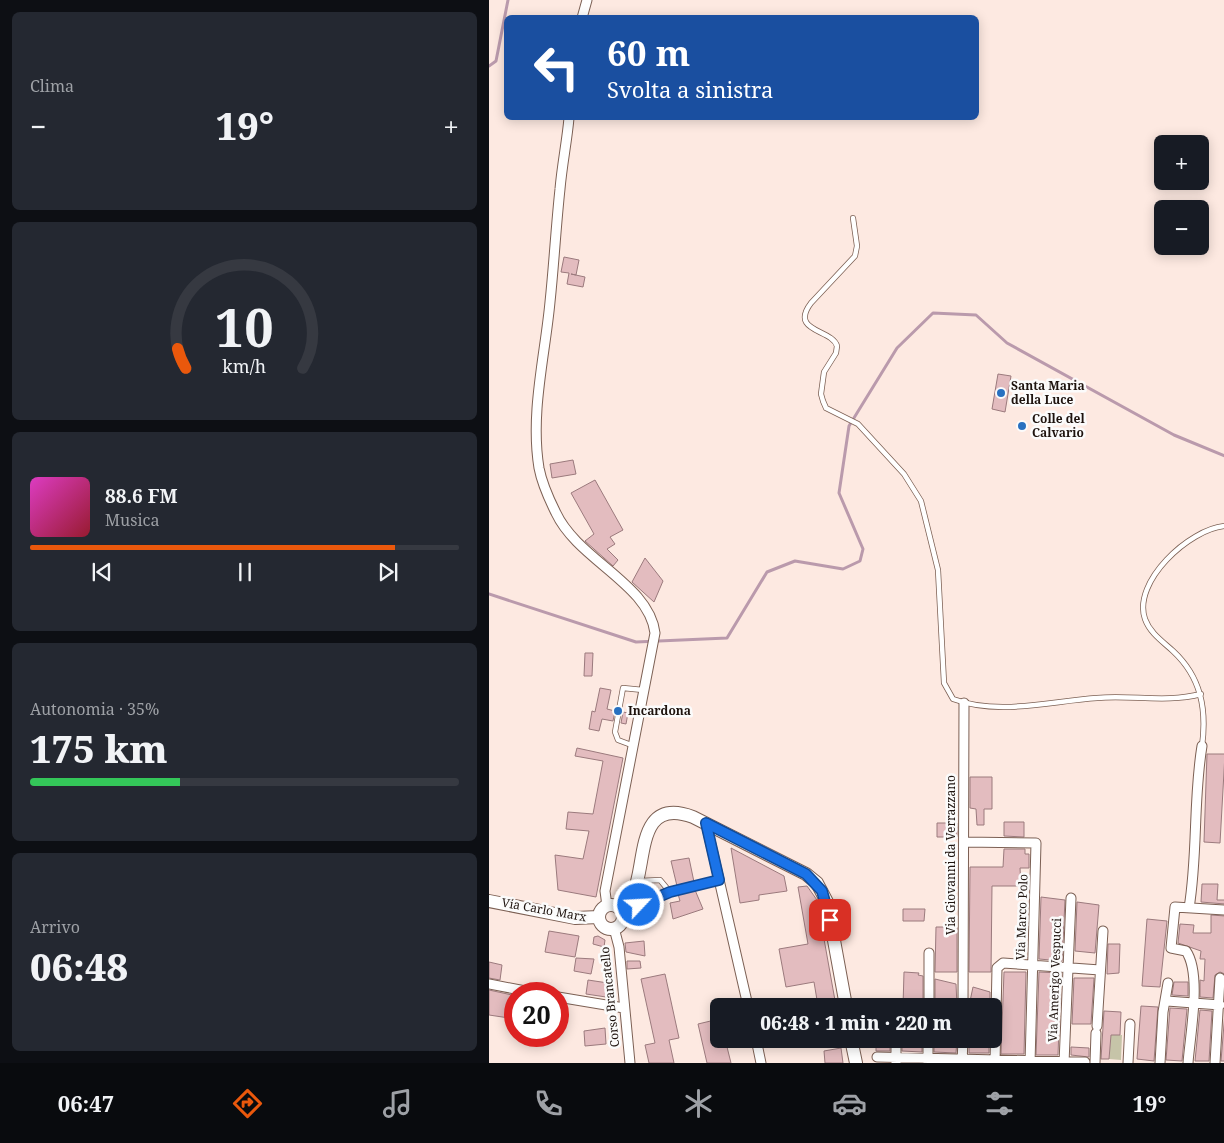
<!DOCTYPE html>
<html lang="it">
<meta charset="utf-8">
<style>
:root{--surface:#171b24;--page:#242831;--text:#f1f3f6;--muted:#9ea1a6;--line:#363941;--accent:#ea580c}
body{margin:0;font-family:"Noto Serif",serif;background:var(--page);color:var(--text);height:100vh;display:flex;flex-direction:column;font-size:19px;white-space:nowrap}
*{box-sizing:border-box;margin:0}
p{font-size:16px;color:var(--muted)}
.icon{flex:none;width:28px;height:28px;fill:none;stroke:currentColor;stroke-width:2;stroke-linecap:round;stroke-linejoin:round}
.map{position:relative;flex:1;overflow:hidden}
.details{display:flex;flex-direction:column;gap:12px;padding:12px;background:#0d0f14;width:489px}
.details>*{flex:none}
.top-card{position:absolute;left:15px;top:15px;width:475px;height:105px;border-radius:8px;box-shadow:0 2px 12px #0003;background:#1a4fa0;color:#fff;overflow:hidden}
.buttons{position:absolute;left:665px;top:135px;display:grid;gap:10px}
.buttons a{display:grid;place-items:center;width:55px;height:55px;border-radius:8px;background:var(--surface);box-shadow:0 2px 12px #0003;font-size:25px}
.speed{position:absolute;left:15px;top:982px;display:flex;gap:10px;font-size:25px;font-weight:700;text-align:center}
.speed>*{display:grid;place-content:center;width:65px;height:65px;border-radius:50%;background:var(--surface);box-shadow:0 2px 12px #0003;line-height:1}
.speed .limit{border:8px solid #d22;background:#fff;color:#111}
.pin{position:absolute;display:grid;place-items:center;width:42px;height:42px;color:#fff;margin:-21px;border-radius:10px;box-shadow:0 2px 8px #0006}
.me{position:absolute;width:55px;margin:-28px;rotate:65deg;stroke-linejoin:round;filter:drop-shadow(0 0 4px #0008)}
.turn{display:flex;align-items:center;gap:18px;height:105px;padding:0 20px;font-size:22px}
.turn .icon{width:65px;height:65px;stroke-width:2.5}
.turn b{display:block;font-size:35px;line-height:42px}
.big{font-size:38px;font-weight:800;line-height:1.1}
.details .card{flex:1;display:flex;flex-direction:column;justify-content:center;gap:8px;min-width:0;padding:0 18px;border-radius:8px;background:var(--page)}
.details .dial{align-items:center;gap:0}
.dial svg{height:130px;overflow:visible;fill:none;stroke:var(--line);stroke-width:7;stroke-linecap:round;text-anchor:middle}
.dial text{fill:var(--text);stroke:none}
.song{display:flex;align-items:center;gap:15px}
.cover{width:60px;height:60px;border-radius:8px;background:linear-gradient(135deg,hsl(310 70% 55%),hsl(350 70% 35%))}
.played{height:5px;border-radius:2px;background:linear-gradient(90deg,var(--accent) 85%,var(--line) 85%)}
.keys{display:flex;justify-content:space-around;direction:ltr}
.heat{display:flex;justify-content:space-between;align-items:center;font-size:28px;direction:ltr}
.charge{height:8px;border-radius:4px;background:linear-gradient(90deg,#34c759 35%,var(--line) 0)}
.trip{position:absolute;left:221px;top:998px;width:292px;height:50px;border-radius:8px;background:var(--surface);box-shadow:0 2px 12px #0003;font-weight:800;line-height:50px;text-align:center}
.menu{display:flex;height:80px;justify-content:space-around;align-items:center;background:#090b0e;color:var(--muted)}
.menu .icon{width:35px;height:35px}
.menu .current{color:var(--accent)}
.menu b{font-size:22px;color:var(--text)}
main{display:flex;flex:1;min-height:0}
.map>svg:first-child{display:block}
</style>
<main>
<section class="details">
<div class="card"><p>Clima</p>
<div class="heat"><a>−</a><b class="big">19°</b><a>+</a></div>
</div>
<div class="card dial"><svg viewBox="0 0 100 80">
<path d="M14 69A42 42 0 1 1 86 69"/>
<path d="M14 69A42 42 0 0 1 9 57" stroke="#ea580c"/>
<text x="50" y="56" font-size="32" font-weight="700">10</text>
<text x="50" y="72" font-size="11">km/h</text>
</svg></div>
<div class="card">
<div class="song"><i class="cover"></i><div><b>88.6 FM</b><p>Musica</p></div></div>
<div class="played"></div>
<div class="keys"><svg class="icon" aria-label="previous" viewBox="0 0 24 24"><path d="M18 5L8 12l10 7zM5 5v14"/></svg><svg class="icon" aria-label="pause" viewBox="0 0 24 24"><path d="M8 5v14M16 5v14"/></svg><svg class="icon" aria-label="next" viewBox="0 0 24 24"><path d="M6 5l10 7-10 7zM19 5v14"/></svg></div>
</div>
<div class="card"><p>Autonomia · 35%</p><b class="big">175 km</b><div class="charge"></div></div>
<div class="card"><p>Arrivo</p><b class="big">06:48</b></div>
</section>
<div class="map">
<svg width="736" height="1063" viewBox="0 0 736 1063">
<rect width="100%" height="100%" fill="#fde9e1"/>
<path fill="#c6c4a8" d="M622,1035H633L632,1060L620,1059Z"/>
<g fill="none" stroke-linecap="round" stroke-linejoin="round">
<path stroke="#ba9aac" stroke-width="3" d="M0,66L7,61L19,0
M0,594L147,642L238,638L278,572L306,561L354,569L371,561L374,549L350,493L360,426L408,348L444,313L487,315L518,343L685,435L736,456"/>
</g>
<path fill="#e3bcbf" stroke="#9b7a7d" d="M75,257L90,260L87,275L82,274L96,277L94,287L78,284L80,273L72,272Z
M509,374L522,376L516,412L503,409Z
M84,460L87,474L63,478L61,464Z
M106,480L134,530L121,537L126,544L118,549L129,560L124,566L96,541L105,534L82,493Z
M156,558L174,581L165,602L143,582Z
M96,653H104L103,676H95Z
M111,688L122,690L118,709L126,711L124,721L113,719L110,731L100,729L103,711L106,712Z
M134,712L139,713L137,724L132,723Z
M88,748L134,758L107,897L69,890L66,855L94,859L100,831L77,829L79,812L104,814L114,761L86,756Z
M718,754H736L731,843L715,842Z
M481,777H503V809H495V825H488L487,809L481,808Z
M515,822H535V837L515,836Z
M448,823H468V837H448Z
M242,848L295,876L298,891L270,895V900L251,903Z
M515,849H536V854H540V868H531L532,886H503L502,972H480L481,867H514Z
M200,858L205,882L188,886L182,861Z
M713,884H729L728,900H736V904L712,902Z
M318,886L328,900L347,1006H329L325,982L297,987L290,949L319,944L309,887Z
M206,890L214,909L184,919L181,903L191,901L189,894Z
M552,897L576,900L573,961L550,959Z
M588,902L610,905L606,953L586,951Z
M414,909H436L435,921H414Z
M722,915L736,916V974L731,972L726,975L724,998L711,997V980L715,981L716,959H711L712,951L689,943L691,924L705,925L704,933H722Z
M658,919L678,921L671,987L653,986Z
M447,927H468V972H446Z
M60,931L90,936L86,957L56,952Z
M109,936L116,940L115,947L104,944L105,937Z
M155,941L156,956L137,952L136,943Z
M619,944H631L630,973L618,974Z
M87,958L105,959L102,974L85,971Z
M138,961H151L152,968L138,969Z
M0,962L13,965L11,980L0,978Z
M415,972L430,973L429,975L434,976V1006H414Z
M515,972H537L535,1054H512Z
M550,972L572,973L569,1055H547Z
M176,974L190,1038L180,1040L185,1063H160L156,1045L166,1043L152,979Z
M585,978H605L602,1024H583Z
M446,979L467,984L468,1006H446Z
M99,980L119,983L117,997L97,994Z
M685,982H699V996L683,995Z
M484,987L501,992V1006H480Z
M0,990L23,995L20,1018L0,1015Z
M652,1006L669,1007L665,1061L648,1059Z
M681,1008L698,1009L693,1061L677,1060Z
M711,1010L723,1011L720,1061H706Z
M615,1011L632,1012L631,1035H622L620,1059H612Z
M736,1012V1061H732Z
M230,1019V1039H236L242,1063H218L209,1024Z
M116,1028L117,1044L96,1046L95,1031Z
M387,1039H401V1051H387Z
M413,1039H433V1052L413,1051Z
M445,1039H468L467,1053L445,1052Z
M480,1039H500V1053H480Z
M582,1047L600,1048V1057L582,1055Z
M352,1048L354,1063H336L335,1051Z"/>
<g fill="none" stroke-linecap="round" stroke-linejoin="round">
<defs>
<path id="service" d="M364,218L368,246L366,256L322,303C300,332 343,329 348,346L347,353L335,372L332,394L334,401L337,408L369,424L415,474L432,501L449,570L455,683L464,699C510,716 561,701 608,698C643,695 678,703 712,694
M145,746L129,740L126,732L134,688L154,690
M713,746C718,709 712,677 684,651C673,641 661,633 656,619C643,582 700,529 736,526
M150,881L171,880L181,892
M139,907L181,892L230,880"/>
<path id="minor" d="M93,18L98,0
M80,118C78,141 73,165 71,189C67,226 65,264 61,302C56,356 41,413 50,468C53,484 60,499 67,513C89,560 160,584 166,633L116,891L118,906
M217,823L259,1006
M475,842L547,843L541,1063
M700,908C709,854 704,800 713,746
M125,928L130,947L141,1063
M0,984L52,994
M69,997L135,1008
M678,1001L731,1005
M440,1006V953
M474,1006L475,703
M608,1026L614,931
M267,1039L272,1063
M388,1057L596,1062
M407,1063V1039
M439,1063V1039
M473,1063L474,1039
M506,1063L508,968L514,963L611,970
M575,1063L582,898
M606,1063L607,1033
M639,1063L641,1024
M671,1063L674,1012L679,983
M699,1063C701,1035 713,974 697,951L682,948L686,907L736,910
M726,1063L731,978"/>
<path id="secondary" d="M0,901L86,918L110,917
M110 917a12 12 0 1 1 24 0a12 12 0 1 1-24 0Z
M131,909C135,905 141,900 144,894C158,865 146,795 204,817L317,874L328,883L338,902L357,1006
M362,1039L367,1063"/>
</defs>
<use href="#service" stroke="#7c6054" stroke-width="6"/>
<use href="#minor" stroke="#7c6054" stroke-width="11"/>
<use href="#secondary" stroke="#7c6054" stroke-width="14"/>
<use href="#service" stroke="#fff" stroke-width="4.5"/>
<use href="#minor" stroke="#fff" stroke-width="9"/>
<use href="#secondary" stroke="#fff" stroke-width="12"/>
</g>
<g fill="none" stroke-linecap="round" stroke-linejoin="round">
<defs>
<path id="route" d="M150,905L181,892L230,880L217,823L317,874L333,891L341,920"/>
</defs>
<use href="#route" stroke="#114b97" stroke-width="12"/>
<use href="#route" stroke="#1a73e8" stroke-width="9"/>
</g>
<g fill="#2870c0" stroke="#fbfbfb" stroke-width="2">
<circle cx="512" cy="393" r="5"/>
<circle cx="533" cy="426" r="5"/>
<circle cx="129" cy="711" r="5"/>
</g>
<g text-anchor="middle" stroke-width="5" stroke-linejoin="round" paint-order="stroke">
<g font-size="12" font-weight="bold" fill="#1e130e" stroke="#fbfbfb" text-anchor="start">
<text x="522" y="390">Santa Maria<tspan x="522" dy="14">della Luce</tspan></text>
<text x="543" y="423">Colle del<tspan x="543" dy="14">Calvario</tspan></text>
<text x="139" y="715">Incardona</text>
</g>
<g font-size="12" fill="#1e130e" stroke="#fbfbfb">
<text transform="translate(462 855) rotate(-90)" y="4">Via Giovanni da Verrazzano</text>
<text transform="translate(55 910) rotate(10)" y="4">Via Carlo Marx</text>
<text transform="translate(533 917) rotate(-88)" y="4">Via Marco Polo</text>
<text transform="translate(566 980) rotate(-88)" y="4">Via Amerigo Vespucci</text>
<text transform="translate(121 997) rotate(-96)" y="4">Corso Brancatello</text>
</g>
</g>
</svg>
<div class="buttons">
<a>+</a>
<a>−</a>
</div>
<div class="speed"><div class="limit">20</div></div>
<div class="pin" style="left:341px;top:920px;background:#d93025"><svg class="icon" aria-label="arrive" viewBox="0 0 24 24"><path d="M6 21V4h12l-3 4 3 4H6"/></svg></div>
<svg class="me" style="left:150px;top:905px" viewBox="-20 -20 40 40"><circle r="17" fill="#1a73e8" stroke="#fff" stroke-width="3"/><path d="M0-11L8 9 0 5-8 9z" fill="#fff"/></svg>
<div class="trip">06:48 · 1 min · 220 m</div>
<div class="top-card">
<div class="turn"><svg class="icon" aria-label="left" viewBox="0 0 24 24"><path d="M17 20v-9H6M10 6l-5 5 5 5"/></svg><div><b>60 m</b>Svolta a sinistra</div></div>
</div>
</div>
</main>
<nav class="menu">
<b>06:47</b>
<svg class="icon current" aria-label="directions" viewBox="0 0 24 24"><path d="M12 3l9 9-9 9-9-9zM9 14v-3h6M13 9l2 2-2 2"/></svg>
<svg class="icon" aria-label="music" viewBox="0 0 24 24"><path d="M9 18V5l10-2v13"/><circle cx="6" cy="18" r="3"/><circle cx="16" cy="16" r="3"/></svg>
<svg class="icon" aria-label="phone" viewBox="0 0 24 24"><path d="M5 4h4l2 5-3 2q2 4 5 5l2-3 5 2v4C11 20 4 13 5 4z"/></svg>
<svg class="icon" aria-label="climate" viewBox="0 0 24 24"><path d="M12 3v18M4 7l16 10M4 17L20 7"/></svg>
<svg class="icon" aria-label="car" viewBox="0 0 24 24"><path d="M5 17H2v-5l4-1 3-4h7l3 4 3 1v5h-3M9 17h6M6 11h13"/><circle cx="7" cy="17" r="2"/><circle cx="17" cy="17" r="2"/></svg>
<svg class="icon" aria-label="filters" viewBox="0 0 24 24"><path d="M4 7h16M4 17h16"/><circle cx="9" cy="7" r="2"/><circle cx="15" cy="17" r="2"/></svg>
<b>19°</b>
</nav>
